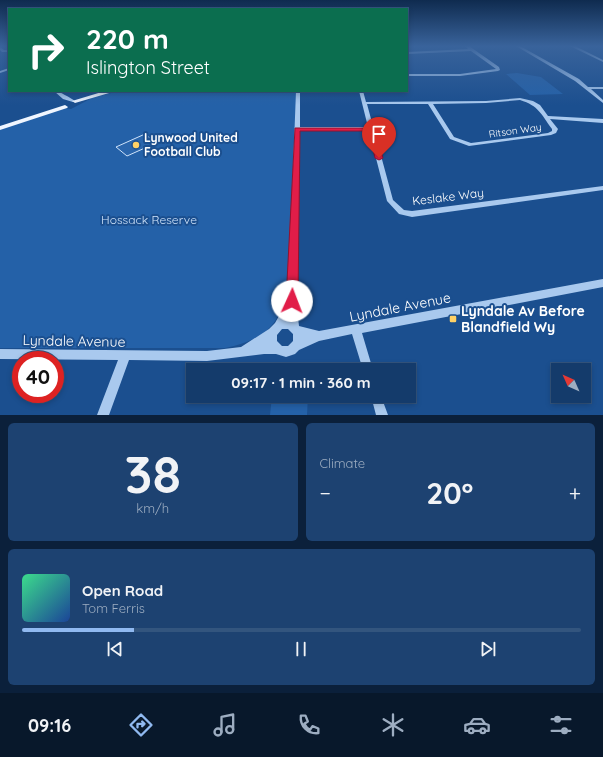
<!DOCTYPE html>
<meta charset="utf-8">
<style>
:root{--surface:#143b6b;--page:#1d4271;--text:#f1f3f6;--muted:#9dadc1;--line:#33557e;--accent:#90b9f0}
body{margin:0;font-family:Quicksand,sans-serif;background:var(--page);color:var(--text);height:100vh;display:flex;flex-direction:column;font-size:15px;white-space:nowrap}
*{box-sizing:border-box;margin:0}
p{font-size:13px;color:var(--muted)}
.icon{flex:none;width:22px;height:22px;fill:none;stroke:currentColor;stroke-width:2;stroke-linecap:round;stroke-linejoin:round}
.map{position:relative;height:415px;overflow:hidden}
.side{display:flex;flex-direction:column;gap:8px;padding:8px;background:#0b203b;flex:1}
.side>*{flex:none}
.banner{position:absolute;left:8px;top:8px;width:400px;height:84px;border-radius:0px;box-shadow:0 2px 6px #0003,0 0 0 1px var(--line);background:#0b6e4f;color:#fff;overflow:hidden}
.needle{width:26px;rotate:315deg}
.controls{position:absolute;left:551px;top:363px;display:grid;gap:8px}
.controls a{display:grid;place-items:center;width:40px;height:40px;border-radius:0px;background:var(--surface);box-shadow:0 2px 6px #0003,0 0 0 1px var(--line);font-size:20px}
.speed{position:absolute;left:12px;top:351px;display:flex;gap:8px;font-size:20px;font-weight:700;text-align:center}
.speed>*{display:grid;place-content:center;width:52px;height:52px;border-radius:50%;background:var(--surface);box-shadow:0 2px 6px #0003,0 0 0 1px var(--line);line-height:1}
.speed .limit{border:6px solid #d22;background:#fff;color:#111}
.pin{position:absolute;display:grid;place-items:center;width:34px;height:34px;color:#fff;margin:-41px -17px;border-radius:50% 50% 50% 0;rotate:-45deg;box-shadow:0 0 4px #0007}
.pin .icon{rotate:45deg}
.me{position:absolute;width:44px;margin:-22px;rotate:2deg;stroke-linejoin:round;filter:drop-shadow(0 0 3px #0008)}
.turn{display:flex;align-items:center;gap:14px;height:84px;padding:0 12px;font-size:18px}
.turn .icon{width:52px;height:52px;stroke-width:2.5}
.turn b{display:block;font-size:28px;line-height:34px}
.big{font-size:30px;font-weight:700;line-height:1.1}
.side .tile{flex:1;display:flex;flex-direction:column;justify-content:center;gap:6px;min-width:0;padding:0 14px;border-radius:6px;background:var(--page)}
.side .dial{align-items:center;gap:0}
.dial b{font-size:52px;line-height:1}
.song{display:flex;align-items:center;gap:12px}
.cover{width:48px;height:48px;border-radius:6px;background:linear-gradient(135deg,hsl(150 70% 55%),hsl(220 70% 35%))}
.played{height:4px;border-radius:2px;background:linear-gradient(90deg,var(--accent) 20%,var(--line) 20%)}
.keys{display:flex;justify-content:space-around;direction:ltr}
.heat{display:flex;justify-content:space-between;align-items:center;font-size:22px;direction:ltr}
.side .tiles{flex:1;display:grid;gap:8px;grid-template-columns:1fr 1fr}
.tile:last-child{grid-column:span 2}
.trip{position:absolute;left:186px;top:363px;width:230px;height:40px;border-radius:0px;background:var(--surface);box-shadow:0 2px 6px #0003,0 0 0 1px var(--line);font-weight:700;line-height:40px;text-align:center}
.dock{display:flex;height:64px;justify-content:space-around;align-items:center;background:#08182b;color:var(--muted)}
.dock .icon{width:28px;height:28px}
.dock .active{color:var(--accent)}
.dock b{font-size:18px;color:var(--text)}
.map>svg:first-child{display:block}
</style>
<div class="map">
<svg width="603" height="415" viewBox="0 0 603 415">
<rect width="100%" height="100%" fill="#1b4f8f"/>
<path fill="#2461a8" d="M517,73L541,77L563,94L530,95L506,74Z
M119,91H297L287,288C280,327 263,340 225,348H0V129L65,108L71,109L92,98Z
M272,396H308L307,415H270Z"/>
<path fill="#2a66ad" stroke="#cfe3fa" d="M145,134L156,143L127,156L116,147Z"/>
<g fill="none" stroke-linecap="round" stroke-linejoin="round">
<path fill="#a9c9ee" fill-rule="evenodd" d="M465,46H469L499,67L500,70L498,71L460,76H407V74H460L496,69L471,51L407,54V52L468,49Z
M516,46H520L579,79L588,87H603V89H591L603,100V103L575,81Z
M570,46H575L603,60V62Z
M0,47L4,50H9V52H2L0,50Z
M9,68V70L0,73V71Z
M54,91C59,91 71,98 75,101L73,102L63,99Z
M296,91H300V127H368L359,91H363L366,102L486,101L520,98L533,101L540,105L548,116L603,119V123L550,119L558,129L556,133L551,135L469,146L450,139L428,104H367L393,200L404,210L412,211L603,186V190L412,217L399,214L387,201L369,131H300L296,301L299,326L319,331L603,279V287L362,333L373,370H363L352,334L319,341L299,350L295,354L286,357L276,354H264L207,361L129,360L109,415H97L118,360L0,359V349L207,351L241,347L269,329L275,323L288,300ZM520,100C539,106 541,114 552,129V131L548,133L471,143L454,137L433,104L486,103ZM282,329H288L293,334V341L288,346H282L277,341V335Z
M371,396H381L388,415H376Z"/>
<path fill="#f0f6ff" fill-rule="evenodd" d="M105,91H116L75,103L72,101Z
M65,105L68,107L67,108L0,130V126Z"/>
</g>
<linearGradient id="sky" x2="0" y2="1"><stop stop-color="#0f2b4f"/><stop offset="0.44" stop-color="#39639b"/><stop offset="1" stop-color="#39639b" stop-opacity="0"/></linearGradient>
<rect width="603" height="105" fill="url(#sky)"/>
<path fill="#e11d48" stroke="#92132f" d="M295,128H374L383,158L379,160L375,158L369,131H300L298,301L296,304L292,306L288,304L286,301Z"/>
<g fill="#ffd166" stroke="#1b4f8f" stroke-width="1.5">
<circle cx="136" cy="145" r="4"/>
<rect x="449" y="315" width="8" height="8" rx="2"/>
</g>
<g text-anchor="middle" stroke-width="4" stroke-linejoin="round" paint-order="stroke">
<g font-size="10" fill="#fff" stroke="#1b4f8f">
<text transform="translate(515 130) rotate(-8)" y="4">Ritson Way</text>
</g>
<g font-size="12" font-weight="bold" fill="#fff" stroke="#1b4f8f" text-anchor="start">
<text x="144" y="142">Lynwood United<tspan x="144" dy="14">Football Club</tspan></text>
</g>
<g font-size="12" fill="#fff" stroke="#1b4f8f">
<text transform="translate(448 197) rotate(-7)" y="4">Keslake Way</text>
</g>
<g font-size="12" fill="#cfe3fa" stroke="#1b4f8f">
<text x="149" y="224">Hossack Reserve</text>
</g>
<g font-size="14" fill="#fff" stroke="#1b4f8f">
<text transform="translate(400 307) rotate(-11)" y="5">Lyndale Avenue</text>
<text transform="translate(74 341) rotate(1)" y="5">Lyndale Avenue</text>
</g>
<g font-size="14" font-weight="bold" fill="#fff" stroke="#1b4f8f" text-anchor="start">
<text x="461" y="316">Lyndale Av Before<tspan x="461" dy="16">Blandfield Wy</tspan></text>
</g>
</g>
</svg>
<div class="controls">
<a><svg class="needle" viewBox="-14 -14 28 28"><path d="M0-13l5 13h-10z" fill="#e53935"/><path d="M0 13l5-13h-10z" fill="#9dadc1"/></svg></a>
</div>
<div class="speed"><div class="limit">40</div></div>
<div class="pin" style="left:379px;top:158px;background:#d93025"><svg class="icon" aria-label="arrive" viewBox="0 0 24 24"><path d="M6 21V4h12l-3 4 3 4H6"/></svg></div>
<svg class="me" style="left:292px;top:301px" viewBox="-20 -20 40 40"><circle r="19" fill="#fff"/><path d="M0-13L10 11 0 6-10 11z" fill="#e11d48"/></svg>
<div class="trip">09:17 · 1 min · 360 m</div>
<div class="banner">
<div class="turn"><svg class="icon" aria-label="right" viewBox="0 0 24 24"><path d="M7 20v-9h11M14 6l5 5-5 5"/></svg><div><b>220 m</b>Islington Street</div></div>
</div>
</div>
<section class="side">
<div class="tiles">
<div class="tile dial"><b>38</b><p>km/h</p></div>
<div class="tile"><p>Climate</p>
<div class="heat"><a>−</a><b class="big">20°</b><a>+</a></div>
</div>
<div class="tile">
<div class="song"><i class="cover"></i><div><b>Open Road</b><p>Tom Ferris</p></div></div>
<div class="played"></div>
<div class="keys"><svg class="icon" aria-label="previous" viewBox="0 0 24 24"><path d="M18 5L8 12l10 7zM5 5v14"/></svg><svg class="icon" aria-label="pause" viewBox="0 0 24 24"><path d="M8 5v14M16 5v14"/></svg><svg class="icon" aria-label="next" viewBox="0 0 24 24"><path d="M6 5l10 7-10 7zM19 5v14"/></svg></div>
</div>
</div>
</section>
<nav class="dock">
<b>09:16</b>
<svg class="icon active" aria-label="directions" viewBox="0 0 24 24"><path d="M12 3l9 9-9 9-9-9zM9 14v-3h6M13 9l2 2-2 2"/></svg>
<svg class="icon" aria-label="music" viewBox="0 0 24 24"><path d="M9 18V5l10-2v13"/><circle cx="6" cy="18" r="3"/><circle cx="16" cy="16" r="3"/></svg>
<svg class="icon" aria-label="phone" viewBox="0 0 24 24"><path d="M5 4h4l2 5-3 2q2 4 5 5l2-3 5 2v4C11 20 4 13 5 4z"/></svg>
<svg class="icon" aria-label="climate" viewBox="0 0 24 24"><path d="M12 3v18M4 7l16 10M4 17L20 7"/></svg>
<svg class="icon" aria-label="car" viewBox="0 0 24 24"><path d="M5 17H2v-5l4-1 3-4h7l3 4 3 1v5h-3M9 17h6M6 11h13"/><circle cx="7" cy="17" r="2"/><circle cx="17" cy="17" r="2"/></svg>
<svg class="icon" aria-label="filters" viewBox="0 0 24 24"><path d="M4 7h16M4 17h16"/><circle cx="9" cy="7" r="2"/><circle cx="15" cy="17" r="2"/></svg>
</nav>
